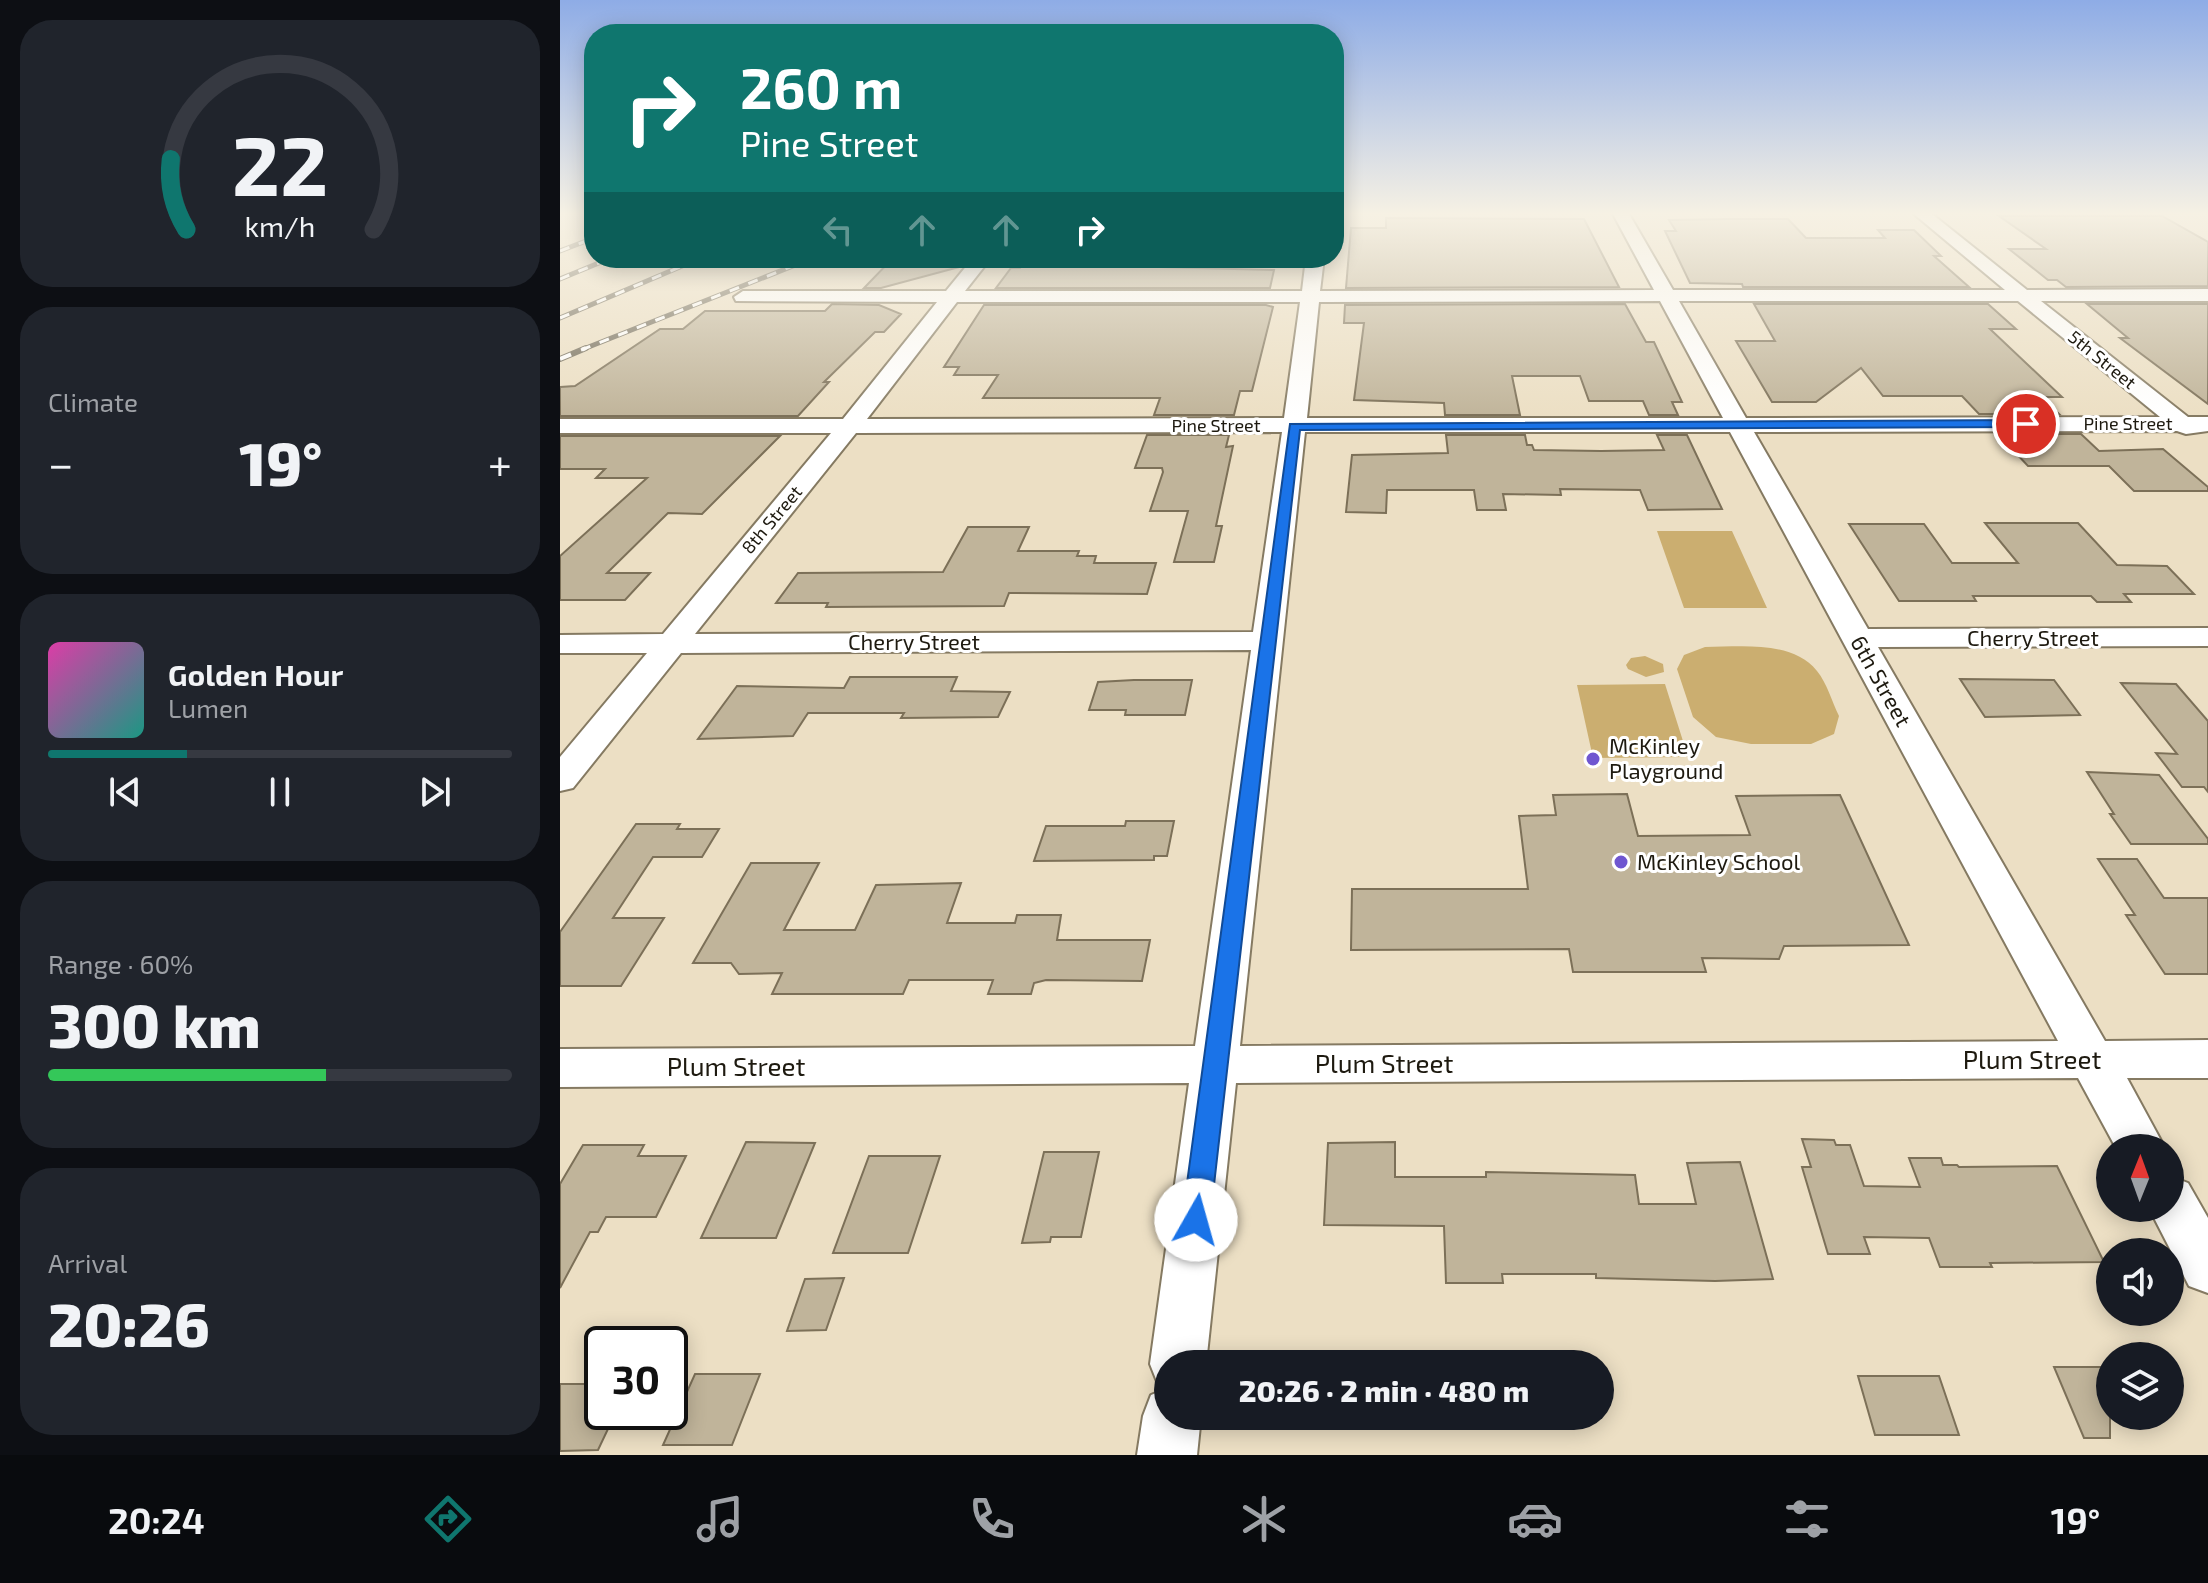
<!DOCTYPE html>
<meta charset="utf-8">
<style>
:root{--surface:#171b24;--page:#20242c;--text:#f1f3f6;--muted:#9ea1a6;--line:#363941;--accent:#0f766e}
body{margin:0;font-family:"Exo 2",sans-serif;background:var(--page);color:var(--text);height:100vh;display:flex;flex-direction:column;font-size:30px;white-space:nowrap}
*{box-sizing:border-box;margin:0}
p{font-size:26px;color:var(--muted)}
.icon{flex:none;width:44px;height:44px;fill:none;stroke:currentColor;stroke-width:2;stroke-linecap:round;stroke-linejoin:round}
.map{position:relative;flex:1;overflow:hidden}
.drawer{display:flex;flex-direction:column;gap:20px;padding:20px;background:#0d0f14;width:560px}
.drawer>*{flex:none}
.top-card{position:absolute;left:24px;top:24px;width:760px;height:244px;border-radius:32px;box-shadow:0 4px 20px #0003;background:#0f766e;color:#fff;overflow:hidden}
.needle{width:52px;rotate:1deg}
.controls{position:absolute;left:1536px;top:1134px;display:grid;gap:16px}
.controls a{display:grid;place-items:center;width:88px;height:88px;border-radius:50%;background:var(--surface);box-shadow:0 4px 20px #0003;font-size:40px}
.speed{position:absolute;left:24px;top:1326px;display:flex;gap:16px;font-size:40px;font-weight:700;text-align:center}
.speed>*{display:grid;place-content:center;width:104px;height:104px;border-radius:50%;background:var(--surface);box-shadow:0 4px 20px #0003;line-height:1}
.speed .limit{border:4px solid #111;border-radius:12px;background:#fff;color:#111}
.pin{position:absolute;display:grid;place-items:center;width:68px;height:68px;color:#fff;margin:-34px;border:4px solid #fff;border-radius:50%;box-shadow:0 2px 8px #0007}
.me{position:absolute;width:88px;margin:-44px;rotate:7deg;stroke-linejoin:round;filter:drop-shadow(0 0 6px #0008)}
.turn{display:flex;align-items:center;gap:28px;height:168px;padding:0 24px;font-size:36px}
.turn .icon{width:104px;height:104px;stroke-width:2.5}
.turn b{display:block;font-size:56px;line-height:68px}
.lanes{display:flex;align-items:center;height:76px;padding:0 24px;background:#0003;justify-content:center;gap:40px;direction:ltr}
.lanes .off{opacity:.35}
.big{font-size:60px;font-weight:800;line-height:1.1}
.drawer .widget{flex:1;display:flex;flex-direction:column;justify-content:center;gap:12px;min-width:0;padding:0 28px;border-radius:32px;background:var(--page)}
.drawer .dial{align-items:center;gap:0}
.dial svg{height:208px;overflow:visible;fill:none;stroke:var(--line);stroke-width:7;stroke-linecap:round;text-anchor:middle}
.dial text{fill:var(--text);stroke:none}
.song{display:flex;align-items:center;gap:24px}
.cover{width:96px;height:96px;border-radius:12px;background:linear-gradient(135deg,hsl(320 70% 55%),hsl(170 70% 35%))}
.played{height:8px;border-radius:4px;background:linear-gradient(90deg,var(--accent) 30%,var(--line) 30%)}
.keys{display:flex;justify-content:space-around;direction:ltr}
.heat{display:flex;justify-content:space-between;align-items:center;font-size:44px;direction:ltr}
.charge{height:12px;border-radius:6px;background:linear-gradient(90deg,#34c759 60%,var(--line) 0)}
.trip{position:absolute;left:594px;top:1350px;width:460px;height:80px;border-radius:40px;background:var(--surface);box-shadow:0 4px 20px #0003;font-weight:800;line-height:80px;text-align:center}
.dock{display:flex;height:128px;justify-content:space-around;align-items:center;background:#090b0e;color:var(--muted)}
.dock .icon{width:56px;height:56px}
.dock .current{color:var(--accent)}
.dock b{font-size:36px;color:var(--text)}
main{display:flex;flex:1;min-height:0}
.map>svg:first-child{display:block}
</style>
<main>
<section class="drawer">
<div class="widget dial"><svg viewBox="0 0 100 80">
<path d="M14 69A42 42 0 1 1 86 69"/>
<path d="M14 69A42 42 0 0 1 8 42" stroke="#0f766e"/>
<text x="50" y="56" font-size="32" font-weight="700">22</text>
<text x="50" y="72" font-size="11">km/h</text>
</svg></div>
<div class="widget"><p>Climate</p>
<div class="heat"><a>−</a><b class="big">19°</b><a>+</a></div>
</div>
<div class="widget">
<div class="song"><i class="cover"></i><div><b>Golden Hour</b><p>Lumen</p></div></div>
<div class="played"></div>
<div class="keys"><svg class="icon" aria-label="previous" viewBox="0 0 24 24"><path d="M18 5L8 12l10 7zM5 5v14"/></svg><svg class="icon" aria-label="pause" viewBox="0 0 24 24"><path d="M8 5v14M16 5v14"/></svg><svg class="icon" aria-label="next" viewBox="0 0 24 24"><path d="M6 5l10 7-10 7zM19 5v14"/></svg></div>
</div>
<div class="widget"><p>Range · 60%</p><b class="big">300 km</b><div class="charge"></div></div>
<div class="widget"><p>Arrival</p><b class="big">20:26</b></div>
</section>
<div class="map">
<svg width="1648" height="1455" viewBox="0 0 1648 1455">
<rect width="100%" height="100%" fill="#ecdfc4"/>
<path fill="#cbae70" d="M1097,531H1172L1207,608H1124Z
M1145,647C1181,647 1232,640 1257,671C1267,683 1272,702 1279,716L1274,734L1251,744H1191L1156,737L1133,717L1117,669L1124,655Z
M1085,656L1103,664L1104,672L1086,677L1068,669L1066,665L1071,658Z
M1105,684L1128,757L1033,758L1017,685Z"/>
<path fill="#c0b49a" stroke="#7c7058" stroke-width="2" d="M1439,216H1602L1648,242V286L1506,287L1497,280H1488L1449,249H1486Z
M826,218L1024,219L1059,287L786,288L791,228H826Z
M1168,219H1228L1246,238H1325L1318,230H1354L1381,256H1374L1409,287H1183L1182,284L1130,283L1105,231H1116L1109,220Z
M333,258H402L403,266L321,288H304Z
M464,261H526L524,265L714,270L710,288H436L451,268H460Z
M272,304L319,305L341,314L324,332H315L264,382H269L238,416H0V387L15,386L100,329H123L145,311H265Z
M1065,304L1086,342H1094L1122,402H1112L1118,415H1089L1083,401H1029L1020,376H952L960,415H885L884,403L794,400L804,323H784L785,305Z
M1194,304H1428L1456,329H1430L1502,397H1481L1499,414H1419L1402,396H1323L1301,368L1256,402H1212L1176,341H1215Z
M1527,304H1648V404L1560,338H1568Z
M424,305H706L713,307L692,391H680L674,415H594L600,398H423L438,375H394L399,367H384Z
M1438,434H1521L1539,451L1603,449L1648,487V491H1574L1549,466H1468Z
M587,435H669L666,447L673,446L656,526H662L654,562H614L628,511H590L603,472L602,468H575Z
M886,435H965L967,445H972L974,450L1041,451L1104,450L1097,435H1127L1162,509L1088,510L1080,490L1000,489L1001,495L943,494L946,510H917L914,490H827L826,513L786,512L792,455L888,453Z
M0,436H220L142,514L108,513L47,573H90L65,600H0V556L87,478H36L45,469H0Z
M1425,523H1518L1557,565L1607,566L1634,594H1564L1571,602H1537L1531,596H1413L1416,601H1339L1289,524H1364L1392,563H1458Z
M408,527H469L458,551H519L517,556H536L534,563H596L587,594L449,593L444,606L266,607L268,603H216L238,573L383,572Z
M290,677H397L391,691L450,692L438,717L341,718L344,713H248L233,736L138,739L177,686L284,688Z
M1400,679L1494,680L1520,715L1425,717Z
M574,680H632L625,715H565L566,710H529L538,682Z
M1561,683L1616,684L1648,721V792L1644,787H1622L1596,753L1617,754Z
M1527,772L1599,775L1648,839V844H1571L1550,814H1554Z
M1067,794L1078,836L1190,835L1176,796L1280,795L1349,945L1224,946L1219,959L1142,958L1146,972H1013L1009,949L791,950L792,889H968L959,816L996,815L993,795Z
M566,821H614L607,856H594V860L474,861L486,826H565Z
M76,824H120L117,829H159L142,857H93L53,918H104L61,986H0V932Z
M1538,859H1577L1604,898H1648V974H1605L1566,915H1575Z
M191,863H259L224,930H295L316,885L401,883L387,923H455L457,915H501L497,940H590L582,981L486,980L474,983L471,994H428L433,980H349L343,994H212L222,973L179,974L171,963H133Z
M1242,1139L1274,1140L1276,1145H1290L1304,1186L1360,1187L1349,1158H1381L1383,1165H1397L1399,1167L1497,1166L1544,1262L1430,1263L1432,1267H1380L1369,1238L1304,1237L1310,1254H1268L1242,1167H1251Z
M186,1142L255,1143L216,1238H141Z
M835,1142V1177H926V1172L1075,1175L1079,1204H1136L1127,1163L1180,1162L1213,1279L1155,1281L1036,1278V1274H942L943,1283H886L884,1226L764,1225L768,1143Z
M23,1145H84L78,1156H126L96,1217H46L38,1232H30L0,1288V1184Z
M484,1152H539L521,1237H491L490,1242L462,1243Z
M309,1156H380L348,1253H273Z
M284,1278L266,1330L227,1331L245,1279Z
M1494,1367H1550V1438H1524Z
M135,1374H200L172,1445H103Z
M1298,1376H1379L1399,1435H1315Z
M0,1384H42V1412H56L38,1450L0,1451Z"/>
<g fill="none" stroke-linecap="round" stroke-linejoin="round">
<defs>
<path id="street" d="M1053,214H1069L1113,290H1445L1354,214H1372L1467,290L1648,289V301H1481L1628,417H1648V431L1626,434L1617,431L1194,432L1308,629L1648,628V646L1318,647L1545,1041L1648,1040V1078H1567L1605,1148H1556L1518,1078L676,1083L646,1364H608V1388L598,1384L590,1364L629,1083L0,1087V1049L635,1046L691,650L121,653L13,788L0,791V757L87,653H0V635L103,634L271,433H0V419H283L377,302L176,301L174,297L183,291H386L413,258H431L405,291H742L746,258H764L760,291L1094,290ZM1100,301L1163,418H747L759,302ZM1119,301H1458L1600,417L1186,418ZM397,302H740L724,418L307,419ZM722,432L693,632L135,634L296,433ZM745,432H1170L1498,1041L680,1046Z
M1610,1176L1628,1183L1648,1218V1293L1629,1286L1589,1208H1610Z
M608,1388V1416H641L637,1455H577L583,1416L591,1395Z"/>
</defs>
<use href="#street" stroke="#857a62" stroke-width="4"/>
<use href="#street" fill="#fff" fill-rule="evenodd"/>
<defs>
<path id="rail-far1" d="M0,251L34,238
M0,279L51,258
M0,318L141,258
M21,350L253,258"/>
<path id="rail" d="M0,359L26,348"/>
</defs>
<use href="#rail-far1" stroke="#706958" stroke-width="5"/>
<use href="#rail" stroke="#706958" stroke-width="6"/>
<use href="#rail-far1" stroke="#fff" stroke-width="3" stroke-dasharray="10" stroke-linecap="butt"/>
<use href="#rail" stroke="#fff" stroke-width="4" stroke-dasharray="12" stroke-linecap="butt"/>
</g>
<linearGradient id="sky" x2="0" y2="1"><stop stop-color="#8eace6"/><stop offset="0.51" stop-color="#f6f1e4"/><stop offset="1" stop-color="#f6f1e4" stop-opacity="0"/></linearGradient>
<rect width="1648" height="418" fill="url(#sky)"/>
<path fill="#1a73e8" stroke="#114b97" stroke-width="2" d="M1466,420L1470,422V427L740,430L650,1220L646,1229L636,1233L626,1229L622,1220L730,424Z"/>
<g fill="#6f56d0" stroke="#fff" stroke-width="3">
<circle cx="1033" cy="759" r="8"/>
<circle cx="1061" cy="862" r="8"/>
</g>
<g text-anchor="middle" stroke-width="6" stroke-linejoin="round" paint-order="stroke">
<g font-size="18" fill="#1e1a10" stroke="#fff">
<text transform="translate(1542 360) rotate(39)" y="6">5th Street</text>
<text x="1568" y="430">Pine Street</text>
<text x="656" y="432">Pine Street</text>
<text transform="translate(212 520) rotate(-50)" y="6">8th Street</text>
</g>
<g font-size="22" fill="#1e1a10" stroke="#fff">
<text x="1473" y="646">Cherry Street</text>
<text x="354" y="650">Cherry Street</text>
<text transform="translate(1321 681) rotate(61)" y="8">6th Street</text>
</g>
<g font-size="22" fill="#1e1a10" stroke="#fff" text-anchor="start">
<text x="1049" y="754">McKinley<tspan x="1049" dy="25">Playground</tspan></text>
<text x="1077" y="870">McKinley School</text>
</g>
<g font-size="26" fill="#1e1a10" stroke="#fff">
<text x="1472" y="1069">Plum Street</text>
<text x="824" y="1073">Plum Street</text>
<text x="176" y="1076">Plum Street</text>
</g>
</g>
</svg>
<div class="controls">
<a><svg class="needle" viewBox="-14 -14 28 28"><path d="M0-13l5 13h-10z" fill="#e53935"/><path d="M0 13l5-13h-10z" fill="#9ea1a6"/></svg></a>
<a><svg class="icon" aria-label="sound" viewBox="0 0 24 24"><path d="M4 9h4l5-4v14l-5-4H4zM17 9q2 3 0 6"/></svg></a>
<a><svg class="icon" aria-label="layers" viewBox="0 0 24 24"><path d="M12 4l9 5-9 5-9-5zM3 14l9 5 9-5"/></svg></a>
</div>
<div class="speed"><div class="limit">30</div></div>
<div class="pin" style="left:1466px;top:424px;background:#d93025"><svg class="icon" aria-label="arrive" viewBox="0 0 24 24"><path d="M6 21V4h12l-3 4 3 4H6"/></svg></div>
<svg class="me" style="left:636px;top:1220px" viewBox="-20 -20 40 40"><circle r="19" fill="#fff"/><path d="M0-13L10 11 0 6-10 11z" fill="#1a73e8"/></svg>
<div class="trip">20:26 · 2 min · 480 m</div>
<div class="top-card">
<div class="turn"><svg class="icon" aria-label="right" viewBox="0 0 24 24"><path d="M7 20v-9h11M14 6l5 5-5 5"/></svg><div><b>260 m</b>Pine Street</div></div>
<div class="lanes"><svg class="icon off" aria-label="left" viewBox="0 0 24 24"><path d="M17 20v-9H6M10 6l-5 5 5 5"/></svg><svg class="icon off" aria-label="ahead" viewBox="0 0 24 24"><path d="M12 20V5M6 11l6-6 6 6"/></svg><svg class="icon off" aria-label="ahead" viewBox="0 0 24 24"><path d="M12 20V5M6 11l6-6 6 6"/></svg><svg class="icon" aria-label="right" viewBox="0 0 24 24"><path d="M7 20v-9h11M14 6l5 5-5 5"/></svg></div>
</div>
</div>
</main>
<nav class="dock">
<b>20:24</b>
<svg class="icon current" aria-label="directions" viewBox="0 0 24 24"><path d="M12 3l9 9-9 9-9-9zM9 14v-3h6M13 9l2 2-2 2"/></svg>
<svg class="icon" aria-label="music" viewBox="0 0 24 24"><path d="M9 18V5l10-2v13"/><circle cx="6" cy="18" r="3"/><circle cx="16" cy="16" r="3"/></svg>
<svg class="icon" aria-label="phone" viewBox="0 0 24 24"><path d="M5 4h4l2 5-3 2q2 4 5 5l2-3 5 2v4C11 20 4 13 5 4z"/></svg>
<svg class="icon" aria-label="climate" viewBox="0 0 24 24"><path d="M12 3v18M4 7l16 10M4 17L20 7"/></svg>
<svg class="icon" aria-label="car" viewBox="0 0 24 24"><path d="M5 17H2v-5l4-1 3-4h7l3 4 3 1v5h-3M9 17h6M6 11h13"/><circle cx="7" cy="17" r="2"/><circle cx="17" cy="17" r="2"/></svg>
<svg class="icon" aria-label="filters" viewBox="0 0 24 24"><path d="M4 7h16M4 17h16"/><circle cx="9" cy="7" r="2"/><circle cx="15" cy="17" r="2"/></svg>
<b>19°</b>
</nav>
